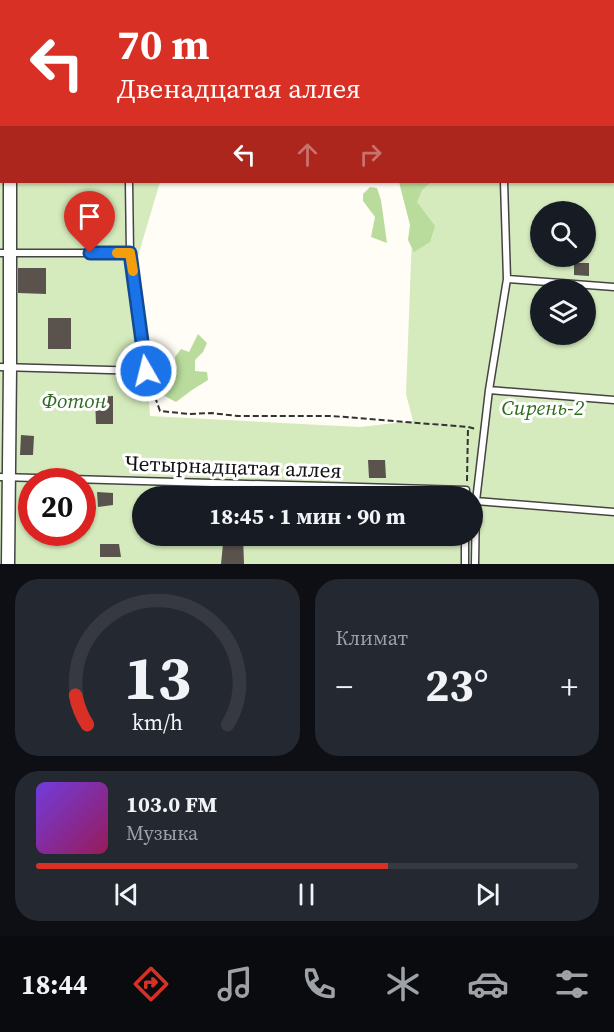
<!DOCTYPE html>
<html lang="ru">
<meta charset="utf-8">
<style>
:root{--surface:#171b24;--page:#242831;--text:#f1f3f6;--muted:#9ea1a6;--line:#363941;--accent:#d93025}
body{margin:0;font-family:"Source Serif 4",serif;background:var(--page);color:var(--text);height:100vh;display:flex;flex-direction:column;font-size:22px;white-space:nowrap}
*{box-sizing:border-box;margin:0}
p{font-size:20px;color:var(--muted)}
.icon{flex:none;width:33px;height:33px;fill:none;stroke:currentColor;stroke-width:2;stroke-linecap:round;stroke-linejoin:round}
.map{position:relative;height:564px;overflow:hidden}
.sheet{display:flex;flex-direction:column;gap:15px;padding:15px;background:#0d0f14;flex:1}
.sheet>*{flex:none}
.top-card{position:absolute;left:0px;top:0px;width:615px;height:183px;box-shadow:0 2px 4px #0004;background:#d93025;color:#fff;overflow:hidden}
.tools{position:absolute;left:530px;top:201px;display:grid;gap:12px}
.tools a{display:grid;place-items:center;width:66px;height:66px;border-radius:50%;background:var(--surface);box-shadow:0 2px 4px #0004;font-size:30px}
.speed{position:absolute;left:18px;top:468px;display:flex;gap:12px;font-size:30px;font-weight:700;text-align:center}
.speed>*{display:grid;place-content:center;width:78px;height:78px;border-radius:50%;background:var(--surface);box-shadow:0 2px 4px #0004;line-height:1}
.speed .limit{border:9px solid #d22;background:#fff;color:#111}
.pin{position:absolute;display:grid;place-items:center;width:51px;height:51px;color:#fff;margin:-62px -26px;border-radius:50% 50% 50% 0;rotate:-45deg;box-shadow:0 0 6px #0007}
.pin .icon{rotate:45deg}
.me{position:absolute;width:66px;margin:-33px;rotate:352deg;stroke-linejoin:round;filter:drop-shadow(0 0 4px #0008)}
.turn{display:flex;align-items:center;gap:21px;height:126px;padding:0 18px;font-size:27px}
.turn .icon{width:78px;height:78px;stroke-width:2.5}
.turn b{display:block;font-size:42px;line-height:51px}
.lanes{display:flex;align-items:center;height:57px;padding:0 18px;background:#0003;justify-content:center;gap:30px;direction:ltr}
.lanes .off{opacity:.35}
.big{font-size:45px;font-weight:700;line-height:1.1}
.sheet .widget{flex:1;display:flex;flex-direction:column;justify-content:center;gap:9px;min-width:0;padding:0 21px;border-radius:24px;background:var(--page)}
.sheet .dial{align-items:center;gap:0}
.dial svg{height:156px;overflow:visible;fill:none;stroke:var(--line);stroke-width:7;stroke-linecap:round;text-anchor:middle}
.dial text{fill:var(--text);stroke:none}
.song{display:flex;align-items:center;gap:18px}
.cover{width:72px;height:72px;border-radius:9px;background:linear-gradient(135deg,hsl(260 70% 55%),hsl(330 70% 35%))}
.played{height:6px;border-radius:3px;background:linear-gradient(90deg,var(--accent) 65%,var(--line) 65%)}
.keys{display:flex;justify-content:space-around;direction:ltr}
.heat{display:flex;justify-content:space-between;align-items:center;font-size:33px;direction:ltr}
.sheet .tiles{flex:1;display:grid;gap:15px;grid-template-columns:1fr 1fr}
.widget:last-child{grid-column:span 2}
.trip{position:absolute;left:132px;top:486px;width:351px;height:60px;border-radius:30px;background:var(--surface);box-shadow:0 2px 4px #0004;font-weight:700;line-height:60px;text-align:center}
.tabs{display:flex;height:96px;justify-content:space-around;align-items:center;background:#090b0e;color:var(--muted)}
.tabs .icon{width:42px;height:42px}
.tabs .on{color:var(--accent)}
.tabs b{font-size:27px;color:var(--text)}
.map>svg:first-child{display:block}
</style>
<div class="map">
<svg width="614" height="564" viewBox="0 0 614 564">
<rect width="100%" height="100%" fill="#fffdf5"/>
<path fill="#d5ebbd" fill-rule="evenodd" d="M0,0H181L2,2V182H160L138,256L150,416L360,427L413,421L406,394L414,182H614V2L495,1L614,0V564H0ZM540,212H585V256H540ZM540,290H585V334H540ZM32,482H82V532H32ZM142,496H472V536H142Z"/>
<path fill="#b9dc9c" d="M399,182H431L422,190L417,202L435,226L430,242L414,252L408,240L410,225Z
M370,187L377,188L381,200L387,243L371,237L375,217L363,201V194Z
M198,334L207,343L203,352L195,360V371L207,372L208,380L192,390L176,402L159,393L177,370L175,357L181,349L189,352Z"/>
<path fill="#5a524d" d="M574,263H589V276L574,275Z
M18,268H46V294L18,293Z
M48,318H71V349H48Z
M113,396V424H96L95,397Z
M21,435L34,436L33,455H20Z
M368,460H385L386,478H369Z
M97,492L113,493V505L98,507Z
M228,536H243L244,564H221L223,544H228Z
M100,544H119L121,557H100Z"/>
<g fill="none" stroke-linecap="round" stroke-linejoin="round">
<defs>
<path id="lane" d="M25,2L31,0
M131,2V0
M511,2V0
M0,8H2
M0,119H2
M0,253H130
M507,279L614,287
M0,367L146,371L130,253L129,182
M489,390L614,400
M0,477L466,490V496
M476,501L614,512
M465,564V536
M475,564L476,501L489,390L507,279L504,182"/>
<path id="street" d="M0,71L2,78
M8,564L10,368V182"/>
</defs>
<use href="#lane" stroke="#444" stroke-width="9"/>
<use href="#street" stroke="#444" stroke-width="15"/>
<path stroke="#333" stroke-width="2" stroke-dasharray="6 3" stroke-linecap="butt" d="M149,380L160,411L189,414L211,413L238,416H332L468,427L476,429
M467,481L468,427"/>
<use href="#lane" stroke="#fff" stroke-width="6"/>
<use href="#street" stroke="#fff" stroke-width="12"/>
</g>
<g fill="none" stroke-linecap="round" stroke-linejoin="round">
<defs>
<path id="route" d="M90,253H130L146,371"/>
</defs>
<use href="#route" stroke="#114b97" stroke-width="15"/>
<use href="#route" stroke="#1a73e8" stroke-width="10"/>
<path stroke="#f59e0b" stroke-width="10" d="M117,253H130L133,271"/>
</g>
<g text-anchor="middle" stroke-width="6" stroke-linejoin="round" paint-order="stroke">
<g font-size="21" font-style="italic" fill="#2f6b1f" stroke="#fff">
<text x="74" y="408">Фотон</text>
<text x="543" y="415">Сирень-2</text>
</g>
<g font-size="21" fill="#111" stroke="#fff">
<text transform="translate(233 467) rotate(2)" y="7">Четырнадцатая аллея</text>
</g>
</g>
</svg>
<div class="tools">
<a><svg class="icon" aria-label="search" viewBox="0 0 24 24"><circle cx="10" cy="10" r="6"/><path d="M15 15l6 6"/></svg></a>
<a><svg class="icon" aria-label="layers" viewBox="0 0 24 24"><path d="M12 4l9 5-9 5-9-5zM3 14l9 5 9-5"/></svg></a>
</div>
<div class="speed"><div class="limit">20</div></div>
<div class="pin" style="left:90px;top:253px;background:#d93025"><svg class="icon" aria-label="arrive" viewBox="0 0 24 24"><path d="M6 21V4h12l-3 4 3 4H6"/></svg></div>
<svg class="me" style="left:146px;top:371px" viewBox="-20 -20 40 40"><circle r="17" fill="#1a73e8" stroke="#fff" stroke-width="3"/><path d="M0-11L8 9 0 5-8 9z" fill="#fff"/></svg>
<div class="trip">18:45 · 1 мин · 90 m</div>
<div class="top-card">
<div class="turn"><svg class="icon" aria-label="left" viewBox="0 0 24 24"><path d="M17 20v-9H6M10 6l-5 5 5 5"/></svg><div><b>70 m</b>Двенадцатая аллея</div></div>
<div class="lanes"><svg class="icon" aria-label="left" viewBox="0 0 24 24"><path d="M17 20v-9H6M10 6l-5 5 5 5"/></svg><svg class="icon off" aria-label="ahead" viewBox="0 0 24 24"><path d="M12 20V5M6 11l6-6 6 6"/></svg><svg class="icon off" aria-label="right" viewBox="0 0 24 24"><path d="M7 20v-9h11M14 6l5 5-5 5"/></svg></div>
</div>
</div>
<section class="sheet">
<div class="tiles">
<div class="widget dial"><svg viewBox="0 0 100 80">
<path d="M14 69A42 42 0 1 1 86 69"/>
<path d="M14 69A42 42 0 0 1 8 54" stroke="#d93025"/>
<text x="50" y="56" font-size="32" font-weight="700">13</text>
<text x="50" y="72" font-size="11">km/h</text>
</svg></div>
<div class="widget"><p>Климат</p>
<div class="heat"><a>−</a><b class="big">23°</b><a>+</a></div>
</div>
<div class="widget">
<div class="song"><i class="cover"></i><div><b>103.0 FM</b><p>Музыка</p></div></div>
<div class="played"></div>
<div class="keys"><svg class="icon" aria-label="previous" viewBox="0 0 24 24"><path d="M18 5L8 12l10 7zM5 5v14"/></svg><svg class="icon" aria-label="pause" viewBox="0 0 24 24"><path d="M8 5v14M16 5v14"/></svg><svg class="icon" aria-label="next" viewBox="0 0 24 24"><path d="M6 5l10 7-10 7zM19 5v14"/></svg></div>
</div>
</div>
</section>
<nav class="tabs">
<b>18:44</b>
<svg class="icon on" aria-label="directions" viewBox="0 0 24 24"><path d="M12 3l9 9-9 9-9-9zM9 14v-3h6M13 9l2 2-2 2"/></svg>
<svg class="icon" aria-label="music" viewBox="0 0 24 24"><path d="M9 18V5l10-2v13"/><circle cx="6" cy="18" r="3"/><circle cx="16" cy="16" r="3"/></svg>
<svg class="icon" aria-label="phone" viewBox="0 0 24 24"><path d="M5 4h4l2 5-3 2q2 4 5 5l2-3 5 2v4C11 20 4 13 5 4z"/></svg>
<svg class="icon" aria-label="climate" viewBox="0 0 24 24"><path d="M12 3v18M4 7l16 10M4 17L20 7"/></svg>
<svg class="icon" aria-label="car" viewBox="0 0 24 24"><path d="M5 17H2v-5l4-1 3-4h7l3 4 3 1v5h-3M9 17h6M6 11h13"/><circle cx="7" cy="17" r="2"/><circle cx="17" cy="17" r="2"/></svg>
<svg class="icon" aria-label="filters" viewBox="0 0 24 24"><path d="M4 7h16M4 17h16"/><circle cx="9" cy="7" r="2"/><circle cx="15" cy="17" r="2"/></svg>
</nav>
